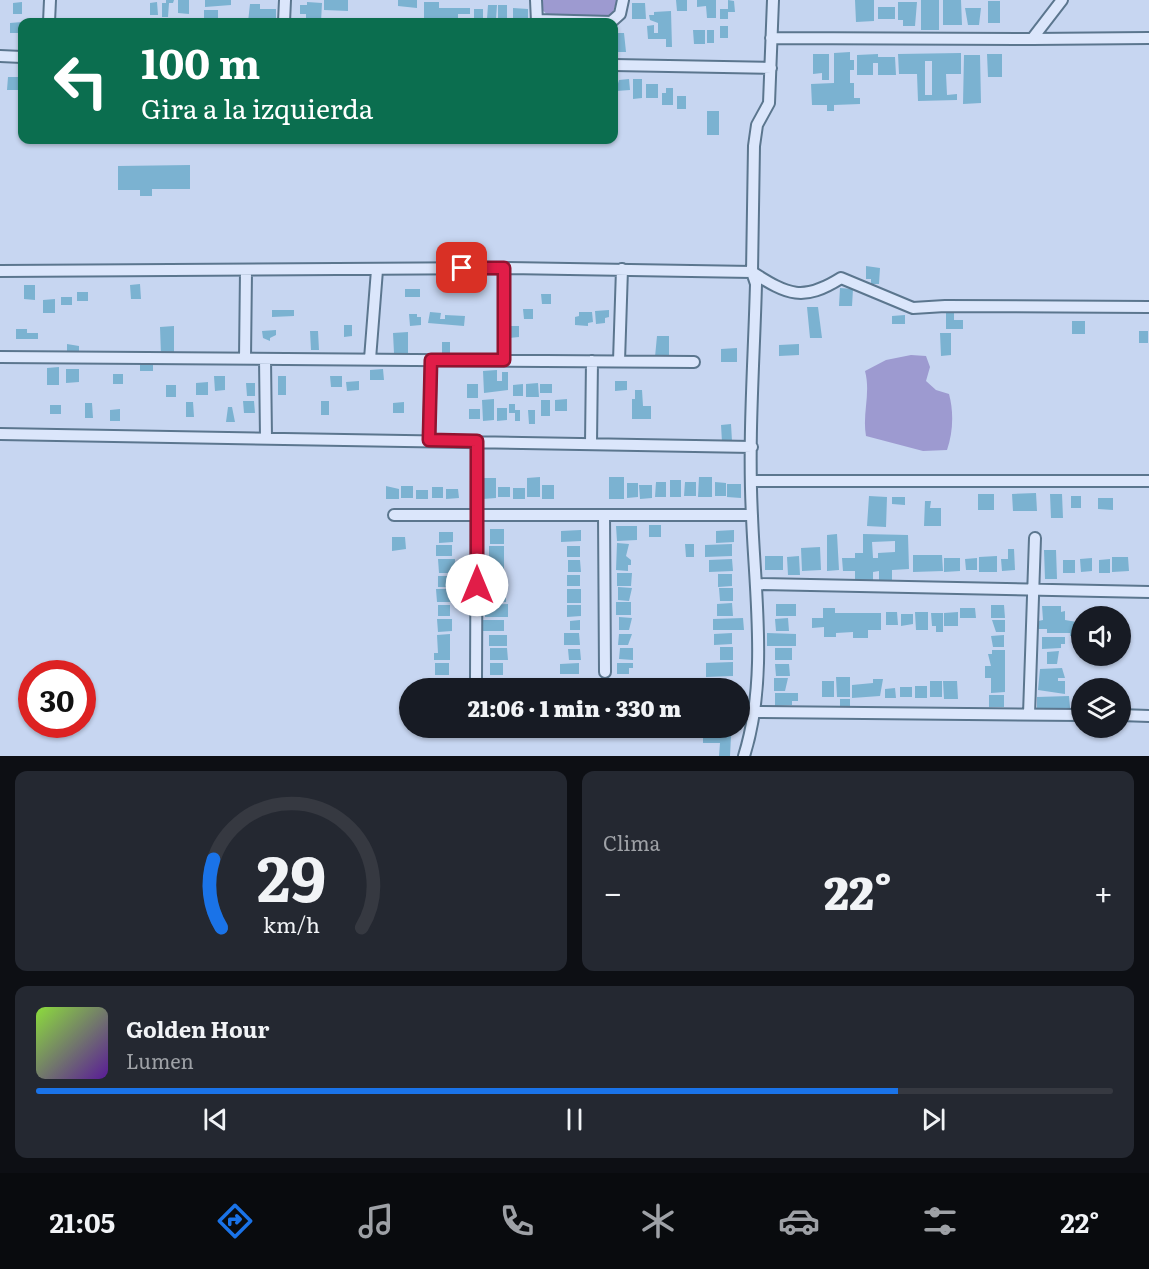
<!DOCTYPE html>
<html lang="es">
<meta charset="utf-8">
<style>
:root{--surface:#171b24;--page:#242831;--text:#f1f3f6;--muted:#9ea1a6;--line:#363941;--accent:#1a73e8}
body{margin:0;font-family:Literata,serif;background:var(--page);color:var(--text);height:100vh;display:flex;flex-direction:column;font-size:22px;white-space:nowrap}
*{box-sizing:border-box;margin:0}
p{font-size:20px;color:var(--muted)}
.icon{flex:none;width:33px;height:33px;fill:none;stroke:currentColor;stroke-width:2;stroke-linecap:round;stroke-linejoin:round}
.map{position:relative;height:756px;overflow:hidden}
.side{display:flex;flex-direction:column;gap:15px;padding:15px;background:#0d0f14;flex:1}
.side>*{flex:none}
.top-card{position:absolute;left:18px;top:18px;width:600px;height:126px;border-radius:12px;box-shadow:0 2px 4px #0004;background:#0b6e4f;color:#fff;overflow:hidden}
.fabs{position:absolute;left:1071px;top:606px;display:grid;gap:12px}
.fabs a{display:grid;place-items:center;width:60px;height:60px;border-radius:50%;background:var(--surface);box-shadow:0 2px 4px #0004;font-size:30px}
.speed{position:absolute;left:18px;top:660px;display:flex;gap:12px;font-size:30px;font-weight:700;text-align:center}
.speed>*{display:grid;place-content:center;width:78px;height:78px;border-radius:50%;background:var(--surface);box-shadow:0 2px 4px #0004;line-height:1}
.speed .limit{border:9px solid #d22;background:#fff;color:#111}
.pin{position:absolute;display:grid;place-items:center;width:51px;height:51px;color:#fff;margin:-26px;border-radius:12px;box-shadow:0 3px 9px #0006}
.me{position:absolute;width:66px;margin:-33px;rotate:0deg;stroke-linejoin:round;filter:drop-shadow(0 0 4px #0008)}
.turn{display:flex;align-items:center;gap:21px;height:126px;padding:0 24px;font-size:27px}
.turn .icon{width:78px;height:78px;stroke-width:2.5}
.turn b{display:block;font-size:42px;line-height:51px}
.big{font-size:45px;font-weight:800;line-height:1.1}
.side .widget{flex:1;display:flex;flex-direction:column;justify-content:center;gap:9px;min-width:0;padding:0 21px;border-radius:12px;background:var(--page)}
.side .dial{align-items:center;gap:0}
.dial svg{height:156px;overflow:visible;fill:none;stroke:var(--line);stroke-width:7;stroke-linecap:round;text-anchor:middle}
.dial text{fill:var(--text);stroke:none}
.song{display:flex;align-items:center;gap:18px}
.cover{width:72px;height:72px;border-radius:9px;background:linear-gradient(135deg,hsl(90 70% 55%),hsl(270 70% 35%))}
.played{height:6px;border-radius:3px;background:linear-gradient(90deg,var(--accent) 80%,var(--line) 80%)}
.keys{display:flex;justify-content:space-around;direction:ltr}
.heat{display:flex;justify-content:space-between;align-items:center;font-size:33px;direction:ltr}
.side .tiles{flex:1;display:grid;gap:15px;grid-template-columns:1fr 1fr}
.widget:last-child{grid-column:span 2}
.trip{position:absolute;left:399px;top:678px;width:351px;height:60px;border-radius:30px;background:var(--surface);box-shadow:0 2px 4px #0004;font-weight:800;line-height:60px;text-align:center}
.tabs{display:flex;height:96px;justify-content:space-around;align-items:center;background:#090b0e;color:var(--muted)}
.tabs .icon{width:42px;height:42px}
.tabs .active{color:var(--accent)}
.tabs b{font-size:27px;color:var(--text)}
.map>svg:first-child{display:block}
</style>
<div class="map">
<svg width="1149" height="756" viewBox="0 0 1149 756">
<rect width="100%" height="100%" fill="#c7d6f1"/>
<path fill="#9d9ad0" d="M540,0H617L612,15L606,18L550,17L540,8Z
M911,355L926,356L930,367L926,381L936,390L949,394C954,412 953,433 947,450L923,451L866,436C862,413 871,394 865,371L886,360Z"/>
<path fill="#7bb2d1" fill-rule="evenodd" d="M166,0H174L173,3H169L168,17H162V3H166Z
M178,0H189V14L178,13Z
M205,0H231V5L205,7Z
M324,0H348V11L324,10Z
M398,0H417V8L398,6Z
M676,0H687V11H677Z
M697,0H716V18H707L706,6L697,7Z
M728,0L734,1L735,12H728V19H720V9H728Z
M855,0H874V21L856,22Z
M921,0H939V30H921Z
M943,0H961L962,25H943Z
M988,1H1000V23H988Z
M22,2V14H13V3Z
M157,2L158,15H150V3Z
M307,2L322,3L321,22H306V14H300V5H307Z
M424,2H439V8H470V14H458V22L424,19Z
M898,2H917L915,26H903V20H898Z
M632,3H645L646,19H632Z
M250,4H260V9H276V20L248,22Z
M488,5H497L496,19H487Z
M498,5H507V22H498Z
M878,7H895V19H878Z
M513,8L528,9V22H513Z
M965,8H981L979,25H968Z
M474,9H483V22H474Z
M204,10H218V18H204Z
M671,11L672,47H666V39H648L647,26L654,25V33H658V23L650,20L649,15H654V12Z
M22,22V33H10V23Z
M720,26H728V38H720Z
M693,30H705V44H694Z
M707,30H714V43H707Z
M616,33H624L626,52H616Z
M850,52V60H854V70H850V83H854V98H860V104L834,105V111H827V105H812L811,84L834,83V53Z
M961,53V74H946L947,95L957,94V100L918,101L917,74H899L898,54ZM925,61H932V95H925Z
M813,54H829V80H822V73L813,74Z
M878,54V57H895L896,75H878V63H873V75H857V55Z
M987,54H1002V77H988Z
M964,55H980L981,103L963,104Z
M8,77H19L22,98H19V90H7Z
M629,79L630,90L616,91L619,80Z
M633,79H642V98L633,99Z
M646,84H658V98H646Z
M666,88H673V105H662V93H666Z
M677,96H686V109H677Z
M707,111H719V135H707Z
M190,165V189H152V196H140V190H118V166Z
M866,266L880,268L879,284H871V279H866Z
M140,284L141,299H131L130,285Z
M24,285H35V300L24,299Z
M840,288L853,289L852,306H839Z
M405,289H420V297H405Z
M77,292H88V301H77Z
M541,294H551V304H542Z
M61,297H72V305H61Z
M55,299V313H43V300Z
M807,307H818L822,338H810Z
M523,309H533V319H524Z
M272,310H294V316L272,317Z
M609,310V317L605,318V323L596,324L595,311Z
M430,312L441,313L440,319H445V315L465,316L464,326L428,323Z
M579,312H592L593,322L588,323V326L575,325V317L579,316Z
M954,312V320H963V329H946V313Z
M409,314H417V317H421V325L410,326Z
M905,315V324H892V316Z
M1072,321H1085V334H1072Z
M344,325H352V336L344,337Z
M174,326V355H161L160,327Z
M509,326H519V337L509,338Z
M16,329H27V333H38V339H16Z
M276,330V335L270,338V341L263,338L262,331Z
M310,331H318L319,350H311Z
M1139,331H1148V343H1139Z
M408,332V353H394L393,333Z
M940,333H951V355L941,356Z
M657,336H669V357H655Z
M442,342H450V356H442Z
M67,344L79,346V354H67Z
M799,344V355L779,356V345Z
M737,348V362H721V349Z
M153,361V371H140V362Z
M59,367V385H47V368Z
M66,369H79V382L66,383Z
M383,369L384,380H370V370Z
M497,370V381H502V372H508V390L484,393L483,371Z
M113,374H123V384H113Z
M214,376H225V390L215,391Z
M278,376H286V395H278Z
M330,376H342V387H331Z
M359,381V390L347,391L346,382Z
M615,381H627V390L615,391Z
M208,382V395H196V383Z
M246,383H255V396H247Z
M538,383L539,397H526V384Z
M467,384H478V398H467Z
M523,384V396H513V385Z
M540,384H552V393H540Z
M166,385H176V397H166Z
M635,390H642L643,406H651V419H632V399H635Z
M494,399V420L483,421L482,400Z
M567,399V411H555V400Z
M541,400H550V416H541Z
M243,401H254L255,413H244Z
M321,401H329V415H321Z
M186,402H193L194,417H186Z
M404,402V413H393V403Z
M85,403H92L93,418H85Z
M509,404H515V410H520V421H515V413H509Z
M50,405H61V414H50Z
M228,407H232L235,422H226Z
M497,408H507V420L497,421Z
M120,409V421H110V410Z
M469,409H480V419H469Z
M528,410H535V424H529Z
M731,424L732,441L722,442L721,425Z
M540,477V497H527V478Z
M609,477H624V499H609Z
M699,477H712V497H698Z
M483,478H496V498L483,499Z
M670,480H681V497H670Z
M656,482H666V497H655Z
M685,482H696V496H684Z
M715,482L726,483V496H715Z
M627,483H638V497L627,498Z
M727,484H741V498L727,497Z
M542,485H554V499H542Z
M639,485H652V498L640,499Z
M386,486L399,489V499H386Z
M401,486H413V498H401Z
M432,487H443V498H432Z
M498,487H510V497H498Z
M513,488H525V499H513Z
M446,489H458L459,498L446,499Z
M416,490H428V499H416Z
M1036,493L1037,511H1013L1012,494Z
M978,494H994V510H978Z
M1050,494H1062L1063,518H1051Z
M869,496L887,497L886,527L867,526Z
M1071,496H1081V508H1071Z
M892,497H905V505L892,504Z
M1098,498H1113V510L1098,509Z
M925,501H931L930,508H941V526H924Z
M649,525H661V537H649Z
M616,526H637V540L617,541Z
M490,529H504V544H490Z
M581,530V541L561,542V531Z
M734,530V542L716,543V531Z
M439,532H453V542L439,543Z
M837,534L839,570L827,571V535Z
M863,534L908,535L909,569L892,570V586H879V571L873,572V580L855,581V571H843L842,558H855V553H863ZM895,541V552L878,553V558H873L872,542Z
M392,537H405L406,549L392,551Z
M617,543L629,544L626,556L631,560V565H628V571L616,570Z
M685,544H694V557H686Z
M732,544V556L705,557V545Z
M436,545H452V556H436Z
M489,546H504V572H489Z
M567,546H580V557H567Z
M820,547L821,570L802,571L801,548Z
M1008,549H1014L1015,570L1002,571L1001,559H1008Z
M1044,550H1056L1057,579H1045Z
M913,555H942L943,571L913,572Z
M765,556H783V570H765Z
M799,556L800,575H788L787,557Z
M997,556V572H979V557Z
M1112,557H1128L1129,571L1112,572Z
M944,558H960V571L944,572Z
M977,558V570H966L965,559Z
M1092,558V571L1081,572L1080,559Z
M438,559H455V573H439Z
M732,559L733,571L709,572V560Z
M1110,559V573H1099V560Z
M568,560H580L581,572H568Z
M1063,560H1075V573H1063Z
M617,573H632L631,586H617Z
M488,574H502V588H489Z
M718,574H732V586L718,587Z
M567,575H580V586H567Z
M438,576H451V587H438Z
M618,587L632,588L629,601L618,600Z
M719,588H733V601H720Z
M436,589H452L453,602H437Z
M567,589H581V603H567Z
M484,591H506V602H484Z
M616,602H631V615H616Z
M732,603L733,616H717V604Z
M508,604V617H485V605Z
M776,604H796V616H776Z
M438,605H450V616H438Z
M567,605H581V616L567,617Z
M991,605H1004L1005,618H991Z
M1042,606H1061V612L1065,611V620L1077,622L1078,636H1070V633H1047V629H1038V621L1043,620Z
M823,608H835V613H881V630H868V638H853V632L836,633V637H824V627L812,628V618H823Z
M960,608H975L976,618H960Z
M886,612H897L898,625H886Z
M915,612H928V630H916Z
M958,612V626H944V613Z
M931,613H943V632H936V626H932Z
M901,614H913V624L901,626Z
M619,617L632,618L629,630H619Z
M743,618L744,630H713V619Z
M788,618L789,631H776L775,619Z
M437,619H452V631L438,632Z
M483,620H504V631H483Z
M580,620V630H570V621Z
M992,620H1005V632H996Z
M564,633H579L580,645H564Z
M732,633V644L714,645V634Z
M767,633L796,634V646H767Z
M450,634V660H434V653H438L437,635Z
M619,634H632L628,645H618Z
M489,635H507V646H489Z
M1004,635V647H993L991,636Z
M1042,637H1065V644H1061V648L1042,649Z
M720,647H733V660H720Z
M490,648H507L508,660H490Z
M620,648H633V660L619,659Z
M775,648H792V660H775Z
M568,649H580L581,660H569Z
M992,650H1005V692L991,693V678H985V666H991L988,654H992Z
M1059,651L1057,664H1047V652Z
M733,662V676L706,677V663Z
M435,663H449V675H435Z
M490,663H503V675H490Z
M579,663V674H560V664Z
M617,663H633V668H629V674H617Z
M775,664H789L790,676H776Z
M1062,668L1065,678H1058V681H1065V694L1038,690L1040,669Z
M836,677H850V697H837Z
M774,678H788L785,691H774Z
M873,679H883L880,696L852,698V685L873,683Z
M822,681H834V697H822Z
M930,681H942V697H930Z
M943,681H957L958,699H944Z
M915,686H927V698H915Z
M900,687H912V697H900Z
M895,688L896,698H885V689Z
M775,693H798V701H792V705L775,706Z
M989,695H1004V707H989Z
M1069,696L1070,708L1043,709V712H1037V697Z
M840,699H850V708H840Z
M703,732L731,736L730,756H719L720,743H703Z"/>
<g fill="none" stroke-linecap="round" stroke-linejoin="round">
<defs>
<path id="street" d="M536,0L537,22
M537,20L611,22L620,14L623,0
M49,22L50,0
M284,22L285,0
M771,38L1032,39L1062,0
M1032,39L1149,38
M0,56L22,57
M614,65L771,68
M0,271L504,268L752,272C788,295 803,302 841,278L913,308L945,306L1149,307
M0,357L694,362
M245,358L246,271
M265,359L266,438
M370,359L377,270
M504,360V268
M619,361L622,269
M0,434L752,447
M429,440L431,360
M591,443L592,361
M752,481H1149
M394,515H751
M604,515L605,672
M757,584L1149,592
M476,678L477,441
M756,712L1082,715
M1029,714L1035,538
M1120,715L1149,716
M744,756C768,680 755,595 752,516C748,439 754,361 756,284L752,272L754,146L757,125L769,103L773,0"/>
</defs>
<use href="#street" stroke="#5b768e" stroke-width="14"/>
<use href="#street" stroke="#dbe6fb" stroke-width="10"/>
</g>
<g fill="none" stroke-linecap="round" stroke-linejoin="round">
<defs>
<path id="route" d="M462,268H504V360H431L429,440L477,441V585"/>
</defs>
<use href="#route" stroke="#92132f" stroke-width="15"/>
<use href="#route" stroke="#e11d48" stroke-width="10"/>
</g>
</svg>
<div class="fabs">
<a><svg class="icon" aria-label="sound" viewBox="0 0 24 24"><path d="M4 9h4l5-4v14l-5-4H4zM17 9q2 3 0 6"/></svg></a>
<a><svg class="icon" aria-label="layers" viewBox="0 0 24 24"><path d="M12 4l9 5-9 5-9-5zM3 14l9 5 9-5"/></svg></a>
</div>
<div class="speed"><div class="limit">30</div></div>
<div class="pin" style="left:462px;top:268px;background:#d93025"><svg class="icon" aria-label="arrive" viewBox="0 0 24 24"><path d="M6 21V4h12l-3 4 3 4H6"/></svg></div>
<svg class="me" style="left:477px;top:585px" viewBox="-20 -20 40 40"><circle r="19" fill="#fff"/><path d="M0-13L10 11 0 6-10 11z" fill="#e11d48"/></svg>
<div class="trip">21:06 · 1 min · 330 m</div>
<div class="top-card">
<div class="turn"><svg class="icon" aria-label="left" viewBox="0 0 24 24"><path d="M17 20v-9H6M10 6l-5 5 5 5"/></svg><div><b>100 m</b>Gira a la izquierda</div></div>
</div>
</div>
<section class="side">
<div class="tiles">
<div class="widget dial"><svg viewBox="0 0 100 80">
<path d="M14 69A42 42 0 1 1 86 69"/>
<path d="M14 69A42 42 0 0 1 10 34" stroke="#1a73e8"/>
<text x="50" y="56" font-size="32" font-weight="700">29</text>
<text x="50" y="72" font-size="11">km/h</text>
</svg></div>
<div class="widget"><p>Clima</p>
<div class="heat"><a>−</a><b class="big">22°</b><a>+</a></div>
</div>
<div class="widget">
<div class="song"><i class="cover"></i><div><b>Golden Hour</b><p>Lumen</p></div></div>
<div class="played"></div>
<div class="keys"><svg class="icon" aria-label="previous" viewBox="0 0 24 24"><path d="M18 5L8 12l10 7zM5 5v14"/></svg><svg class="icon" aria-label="pause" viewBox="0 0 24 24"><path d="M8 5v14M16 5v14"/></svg><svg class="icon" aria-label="next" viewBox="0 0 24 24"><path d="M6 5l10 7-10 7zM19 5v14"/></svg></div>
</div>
</div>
</section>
<nav class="tabs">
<b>21:05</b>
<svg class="icon active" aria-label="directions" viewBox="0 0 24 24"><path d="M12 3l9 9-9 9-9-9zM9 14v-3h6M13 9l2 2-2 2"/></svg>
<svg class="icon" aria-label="music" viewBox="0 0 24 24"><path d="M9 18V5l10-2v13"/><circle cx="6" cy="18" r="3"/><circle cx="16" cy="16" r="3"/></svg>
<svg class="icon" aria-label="phone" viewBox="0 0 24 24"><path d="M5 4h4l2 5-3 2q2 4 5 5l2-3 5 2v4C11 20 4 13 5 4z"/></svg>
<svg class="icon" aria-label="climate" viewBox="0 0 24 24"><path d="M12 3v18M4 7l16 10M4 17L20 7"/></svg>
<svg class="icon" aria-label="car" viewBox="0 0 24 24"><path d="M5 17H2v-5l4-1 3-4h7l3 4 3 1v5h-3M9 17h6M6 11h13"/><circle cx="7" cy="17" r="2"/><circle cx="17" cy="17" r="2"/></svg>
<svg class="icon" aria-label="filters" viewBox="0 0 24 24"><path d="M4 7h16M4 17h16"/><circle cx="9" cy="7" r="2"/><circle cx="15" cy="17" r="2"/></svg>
<b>22°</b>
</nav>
